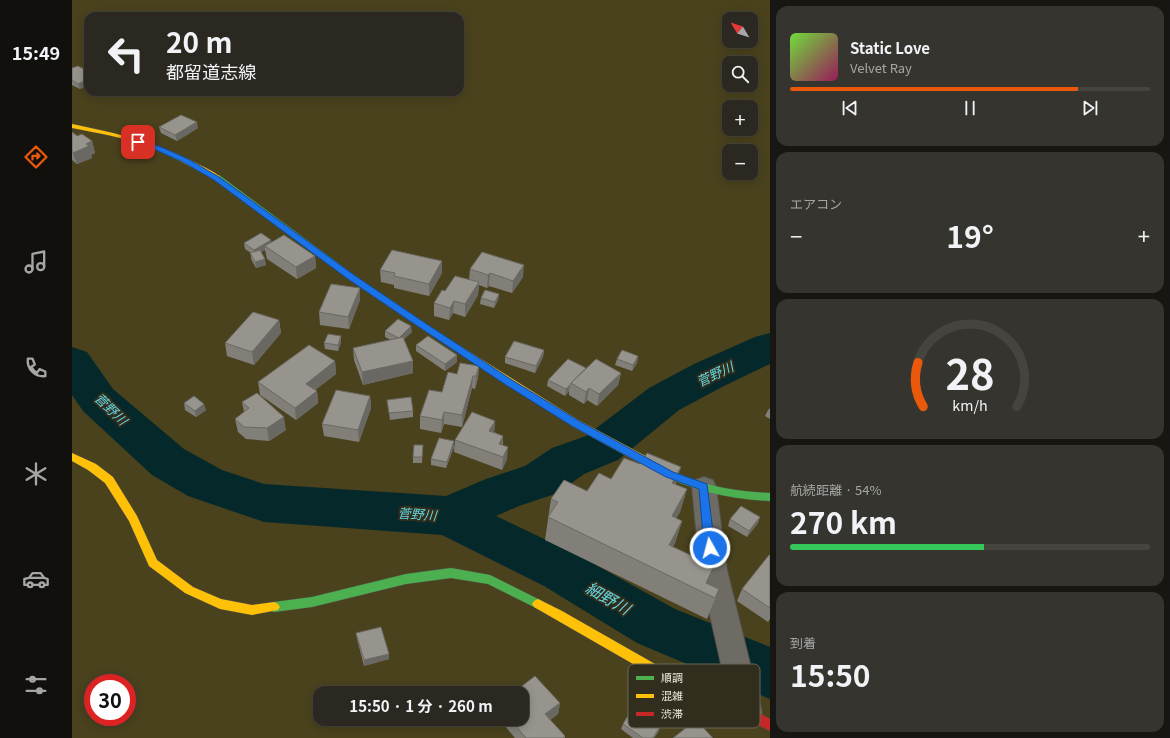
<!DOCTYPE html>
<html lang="ja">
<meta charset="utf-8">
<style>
:root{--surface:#2a2821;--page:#36342e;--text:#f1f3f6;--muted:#a5a6a5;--line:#46443f;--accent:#ea580c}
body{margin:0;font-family:Georgia,"Noto Sans JP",serif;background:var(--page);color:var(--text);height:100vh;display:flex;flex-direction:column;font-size:15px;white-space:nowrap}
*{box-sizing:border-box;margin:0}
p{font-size:13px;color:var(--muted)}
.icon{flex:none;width:22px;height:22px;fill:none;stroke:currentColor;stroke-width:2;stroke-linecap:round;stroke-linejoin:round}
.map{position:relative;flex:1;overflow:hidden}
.side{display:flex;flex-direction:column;gap:6px;padding:6px;background:#171612;width:400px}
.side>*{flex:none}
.guide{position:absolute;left:12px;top:12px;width:380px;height:84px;border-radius:12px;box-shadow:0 2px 10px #0003,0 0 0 1px var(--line);background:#2a2821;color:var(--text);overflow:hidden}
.needle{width:26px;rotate:309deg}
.buttons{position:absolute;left:650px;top:12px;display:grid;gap:8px}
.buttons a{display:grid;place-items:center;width:36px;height:36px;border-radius:8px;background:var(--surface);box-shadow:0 2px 10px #0003,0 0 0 1px var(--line);font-size:20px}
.speed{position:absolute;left:12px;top:674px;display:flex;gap:8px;font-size:20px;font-weight:700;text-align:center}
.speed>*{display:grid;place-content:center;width:52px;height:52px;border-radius:50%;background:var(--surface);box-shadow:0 2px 10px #0003,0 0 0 1px var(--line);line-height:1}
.speed .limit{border:6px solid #d22;background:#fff;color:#111}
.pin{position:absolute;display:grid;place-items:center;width:34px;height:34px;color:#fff;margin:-17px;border-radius:8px;box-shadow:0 2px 6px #0006}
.me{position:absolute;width:44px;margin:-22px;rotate:353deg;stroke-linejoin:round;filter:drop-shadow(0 0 3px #0008)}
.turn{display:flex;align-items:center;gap:14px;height:84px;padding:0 16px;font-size:18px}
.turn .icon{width:52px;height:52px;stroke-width:2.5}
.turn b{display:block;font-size:28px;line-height:34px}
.big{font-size:30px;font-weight:700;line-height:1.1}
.side .card{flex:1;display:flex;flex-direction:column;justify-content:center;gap:6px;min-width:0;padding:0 14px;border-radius:12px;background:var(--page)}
.side .dial{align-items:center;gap:0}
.dial svg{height:104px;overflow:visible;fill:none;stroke:var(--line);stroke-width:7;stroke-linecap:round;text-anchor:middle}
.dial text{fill:var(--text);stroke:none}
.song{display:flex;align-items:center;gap:12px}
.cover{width:48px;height:48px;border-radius:6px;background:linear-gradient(135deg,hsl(100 70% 55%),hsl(330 70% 35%))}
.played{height:4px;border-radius:2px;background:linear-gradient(90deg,var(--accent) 80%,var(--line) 80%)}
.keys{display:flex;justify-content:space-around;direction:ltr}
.heat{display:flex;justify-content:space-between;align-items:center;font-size:22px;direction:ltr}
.charge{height:6px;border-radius:3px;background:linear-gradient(90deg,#34c759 54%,var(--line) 0)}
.trip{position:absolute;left:241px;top:686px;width:216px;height:40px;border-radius:12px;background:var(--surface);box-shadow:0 2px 10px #0003,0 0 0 1px var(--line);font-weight:700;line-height:40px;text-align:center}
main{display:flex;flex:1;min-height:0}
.tab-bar{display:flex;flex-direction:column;width:72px;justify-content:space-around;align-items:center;background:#11100d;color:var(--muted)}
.tab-bar .icon{width:28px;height:28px}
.tab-bar .on{color:var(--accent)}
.tab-bar b{font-size:18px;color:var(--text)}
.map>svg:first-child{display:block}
</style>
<main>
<nav class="tab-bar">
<b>15:49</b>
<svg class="icon on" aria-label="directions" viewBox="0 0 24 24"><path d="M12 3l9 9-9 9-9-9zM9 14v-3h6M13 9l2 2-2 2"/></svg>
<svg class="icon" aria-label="music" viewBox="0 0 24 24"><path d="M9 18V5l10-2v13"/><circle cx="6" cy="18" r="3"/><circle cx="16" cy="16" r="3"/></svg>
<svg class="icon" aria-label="phone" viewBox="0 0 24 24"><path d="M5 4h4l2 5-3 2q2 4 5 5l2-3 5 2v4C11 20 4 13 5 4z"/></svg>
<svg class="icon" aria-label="climate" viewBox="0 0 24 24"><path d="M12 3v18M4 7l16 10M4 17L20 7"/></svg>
<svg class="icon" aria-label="car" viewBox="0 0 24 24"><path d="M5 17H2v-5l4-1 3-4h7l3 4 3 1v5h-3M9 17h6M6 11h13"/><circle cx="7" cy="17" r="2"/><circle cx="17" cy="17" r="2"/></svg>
<svg class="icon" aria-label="filters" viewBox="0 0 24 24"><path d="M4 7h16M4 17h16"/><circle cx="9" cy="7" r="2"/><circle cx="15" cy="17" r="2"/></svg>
</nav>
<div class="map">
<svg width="698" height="738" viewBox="0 0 698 738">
<rect width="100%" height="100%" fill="#38352c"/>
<path fill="#4a421d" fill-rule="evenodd" d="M0,0H698V738H0ZM16,16H388V92H16ZM657,19H679V41H657ZM657,63H679V85H657ZM657,107H679V129H657ZM657,151H679V173H657ZM21,683H55V717H21ZM248,693H450V719H248Z"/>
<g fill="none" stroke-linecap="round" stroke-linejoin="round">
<path fill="#05292b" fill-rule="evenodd" d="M698,333V364L652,386L607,410L546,460L512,474L486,493L447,506L424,516L508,556L603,609L698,647V699L565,643L472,586L370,535L192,522L116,496L80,475L11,411L0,395V347L15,352L41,389L112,449L150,470L192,484L374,496L414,479L453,466L480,448L514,436L577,388L622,364L683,337Z"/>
<defs>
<path id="street" d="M632,477L641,480L644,487L655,570L690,713L686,723L675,727L664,723L660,713L628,570L620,487L623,480Z"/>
<path id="fast" d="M141,175H147L282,275L356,325L357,327L356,329H350L276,279L141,179Z
M588,465C599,469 608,475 619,479C645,488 671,492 698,493V501C658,499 620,491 584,472L583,469L584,466Z
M379,568L418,575L470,601L472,604L470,607L466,609L416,584L379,578L334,584L240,607L202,612L198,610L196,607L198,604L202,602L240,597L334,574Z"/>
<path id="slow" d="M0,124C44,133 83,142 124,163C131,167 142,171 148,177L144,179H141C120,167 98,155 75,146C51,137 25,133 0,128Z
M353,324L506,420L592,466L593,469L592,472L588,473L584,472L500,426L350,329L349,327Z
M0,453L24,464L41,477L65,516L85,560L121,587L149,599L180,605L202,602L206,604L208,607L206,610L180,615L148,609L113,593L77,566L57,521L33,483L16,470L0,461Z
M466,599L490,611L590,668L631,689L633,693L631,697L627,699L582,676L462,607L460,604L462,601Z"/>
<path id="jam" d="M627,687L679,709L698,719V731L671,717L623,697L621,693L623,689Z"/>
</defs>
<use href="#street" stroke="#54524a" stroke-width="2"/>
<use href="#fast" stroke="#54524a" stroke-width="1"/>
<use href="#slow" stroke="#54524a" stroke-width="1"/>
<use href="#jam" stroke="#54524a" stroke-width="1"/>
<use href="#street" fill="#6d6b63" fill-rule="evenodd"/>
<use href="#fast" fill="#4caf50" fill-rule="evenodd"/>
<use href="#slow" fill="#ffc107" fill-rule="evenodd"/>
<use href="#jam" fill="#c62828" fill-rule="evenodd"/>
</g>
<path fill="#817f78" d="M0,68L16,71L8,89L0,85Z
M87,127L126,128L105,141L89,133Z
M0,132L5,136L20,141L23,153L19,155L20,158L5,164L0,160Z
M199,240V243L243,256L244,268L225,279L195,259L193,250L189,252L194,265L184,268L179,259V253L173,249L172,243Z
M398,269L451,277L440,293L417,286L415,288L407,285L406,295L393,317L381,313L377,320L362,316V303L373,291L397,280Z
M308,270L370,273L357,296L322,288V285L309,282Z
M288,288V300L277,329L248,325L247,312Z
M427,294L426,300L422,308L408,304L409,298Z
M207,320L209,333L182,365L155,356L153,343Z
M313,331L340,332L332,339L341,373L291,385L282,360L281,348L319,340L313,337Z
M269,336V342L266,351L253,349L252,343Z
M344,345L385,355V362L373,371L344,351Z
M472,350L471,357L463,373L433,363V357Z
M566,356L565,363L560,371L543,365L545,359Z
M263,361L264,374L243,390L245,391L246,403L224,420L188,395L186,382Z
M407,366L406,378L403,389L400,388L390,427L372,424L369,433L348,429V416L370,392L385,374Z
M514,368V369L549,373L546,385L525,406L515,400L512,404L497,395V391L493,396L475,386L476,380Z
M298,396L299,408L287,442L252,436L250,424Z
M315,400L341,411V417L318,420Z
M170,402L214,430L197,441L174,439L166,432L163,419L172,412Z
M112,403L134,410L124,417L113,410Z
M698,408V419L693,416L696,410Z
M423,421L422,432L431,436V445L435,459L430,470L382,452L383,440Z
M351,445L350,463H341V457Z
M382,447L374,468L359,465V459Z
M568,464L604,485L615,489L608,512L604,518L610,521L603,543L601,547L635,584L647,589L635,619L473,540L479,499L515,491Z
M688,517L686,523L675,537L656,526L658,519Z
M698,555V619L696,622L665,601L670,589Z
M284,633L317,654V659L292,666L285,639Z
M488,703L486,714L478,720L493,736V738H443L427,719H450Z
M551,724L587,731L582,738H561L549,729Z"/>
<path fill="#696862" d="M16,74V86L8,89L6,84L14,75Z
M125,122L126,128L105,141L103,135Z
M20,141L23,153L19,155L20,158L5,164L1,153L14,144Z
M199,240L200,246H193V250L183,256L182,250Z
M243,256L244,268L225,279L224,267Z
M193,259L194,265L184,268L183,262Z
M370,261V273L357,296V284Z
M452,265L451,277L440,293L441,281Z
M418,273L417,286L415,288L416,275Z
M407,282L406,295L393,317V304Z
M288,288V300L277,329L276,317Z
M427,294L426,300L422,308L423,302Z
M382,301L381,313L377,320L378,308Z
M207,320L209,333L182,365L180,352Z
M339,326L340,332L327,344V338Z
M269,336V342L266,351V345Z
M472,350L471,357L463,373L464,366Z
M385,355V362L373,371V364Z
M566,356L565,363L560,371L561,365Z
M263,361L264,374L235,396L234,384Z
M341,361V373L291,385L290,372Z
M407,366L406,378L403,389L404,376Z
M549,373L546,385L525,406L527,394Z
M401,376L400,388L390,427V415Z
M498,385L497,391L493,396L494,389Z
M517,388L515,400L512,404L514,392Z
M245,391L246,403L224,420L223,408Z
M298,396L299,408L287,442L286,430Z
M132,404L134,410L124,417L123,411Z
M372,412V424L369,433L370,420Z
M212,417L214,430L197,441L195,428Z
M423,421L422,433L417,431Z
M431,436L430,448L426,456L427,444Z
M382,441V447L374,468L375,462Z
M436,447L435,459L430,470L431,457Z
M609,467L602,490L600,483Z
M615,489L608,512L593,539L600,516Z
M688,517L686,523L675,537L677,531Z
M610,521L603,543L590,567L597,545Z
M642,566L633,588L634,583Z
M317,654V659L292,666V660Z
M488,703L486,714L471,725L473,714Z
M589,725L587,731L582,738H581Z"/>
<path fill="#96948c" stroke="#696862" d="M6,66L16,71V74L14,75L16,76V79L6,84L0,80V68Z
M109,115L125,122L103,135L87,127Z
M0,132L5,136L10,134L20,141L14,144L17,146L1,153L0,151Z
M189,233L199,240L182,250L172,243Z
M212,235L243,256L224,267L193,246Z
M188,250L193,259L183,262L178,253Z
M320,250L370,261L357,284L322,276L323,273L308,270Z
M410,252L452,265L441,281L418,273L416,275L398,269Z
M383,276L407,282L393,304L382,301L378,308L362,303L370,290L373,291Z
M259,284L288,288L276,317L247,312Z
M413,290L427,294L423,302L409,298Z
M181,312L207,320L180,352L153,343Z
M326,319L339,326L327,338L313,331Z
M256,334L269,336L266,345L252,343Z
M356,336L385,355L373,364L344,345Z
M331,337L341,361L290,372L281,348Z
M442,341L472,350L464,366L433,357Z
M237,345L263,361L234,384L245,391L223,408L186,382Z
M550,350L566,356L561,365L545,359Z
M496,359L514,368L499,383L498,385L494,389L476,380Z
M524,359L549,373L527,394L517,388L514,392L499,383Z
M388,363L407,366L404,376H401L390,415L372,412L370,420L348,416L357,390L370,392L376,372L385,374Z
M264,390L298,396L286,430L250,424Z
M185,393L212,417L195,428L172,427L163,419L177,408L170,402Z
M122,396L132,404L123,411L112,403Z
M339,397L341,411L317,413L315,400Z
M400,412L423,421L417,431L431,436L427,444L436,447L431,457L383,440Z
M367,438L382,441L375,462L359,459Z
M342,445H351L350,457H341Z
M575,453L609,467L600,483L615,489L600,516L610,521L597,545L642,566L634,583L647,589L643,598L476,517L486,502L479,499L492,480L515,491L527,473L539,479L552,458L568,464Z
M669,506L688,517L677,531L658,519Z
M697,555H698V608L670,589Z
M309,627L317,654L292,660L284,633Z
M463,676L488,703L473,714L493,736L491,738H454L438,719H450V693H441Z
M562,706L589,725L581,738H571L551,724Z
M624,720L641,738H601Z"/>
<path fill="#1a73e8" stroke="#114b97" d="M66,139L89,147L116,159L147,177L282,275L344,317L440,380L507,421L601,472L635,484L643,548L641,552L638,553L634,552L632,548L627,489L594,477L500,426L434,385L338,321L276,279L142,180L111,162L84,150L63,143V140Z"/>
<g text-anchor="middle" stroke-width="4" stroke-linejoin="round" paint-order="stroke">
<g font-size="13" font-style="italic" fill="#64d7e1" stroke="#312e1e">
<text transform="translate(643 374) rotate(-26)" y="5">菅野川</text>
<text transform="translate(39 409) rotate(44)" y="5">菅野川</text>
<text transform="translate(345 514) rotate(4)" y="5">菅野川</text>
</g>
<g font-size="16" font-style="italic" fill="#64d7e1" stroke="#312e1e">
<text transform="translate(536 598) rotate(30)" y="6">細野川</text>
</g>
</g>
<rect x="556" y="664" width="132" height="64" rx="6" fill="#312e1e" stroke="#696658" stroke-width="1"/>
<rect x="564" y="676" width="18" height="4" fill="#4caf50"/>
<rect x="564" y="694" width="18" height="4" fill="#ffc107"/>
<rect x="564" y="712" width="18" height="4" fill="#c62828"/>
<g font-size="11" fill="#eceae0">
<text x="589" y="682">順調</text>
<text x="589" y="700">混雑</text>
<text x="589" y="718">渋滞</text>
</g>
</svg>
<div class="buttons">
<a><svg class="needle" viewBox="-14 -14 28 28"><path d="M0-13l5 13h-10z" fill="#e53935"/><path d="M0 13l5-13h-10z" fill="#a5a6a5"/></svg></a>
<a><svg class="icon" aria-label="search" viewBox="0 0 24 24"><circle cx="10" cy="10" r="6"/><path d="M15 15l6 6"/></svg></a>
<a>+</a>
<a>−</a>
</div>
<div class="speed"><div class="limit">30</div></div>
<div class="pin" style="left:66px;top:142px;background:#d93025"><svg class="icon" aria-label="arrive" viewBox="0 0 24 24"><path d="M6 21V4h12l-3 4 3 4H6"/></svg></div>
<svg class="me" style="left:638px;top:548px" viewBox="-20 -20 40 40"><circle r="17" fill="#1a73e8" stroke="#fff" stroke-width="3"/><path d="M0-11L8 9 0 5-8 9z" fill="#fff"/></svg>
<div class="trip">15:50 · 1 分 · 260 m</div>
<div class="guide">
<div class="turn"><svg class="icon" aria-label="left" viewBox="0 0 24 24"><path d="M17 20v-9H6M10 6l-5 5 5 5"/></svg><div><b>20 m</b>都留道志線</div></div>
</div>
</div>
<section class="side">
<div class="card">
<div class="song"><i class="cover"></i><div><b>Static Love</b><p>Velvet Ray</p></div></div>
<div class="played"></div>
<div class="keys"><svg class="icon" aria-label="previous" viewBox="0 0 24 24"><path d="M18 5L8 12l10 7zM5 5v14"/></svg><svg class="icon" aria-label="pause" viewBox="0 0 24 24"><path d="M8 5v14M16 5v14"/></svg><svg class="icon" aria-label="next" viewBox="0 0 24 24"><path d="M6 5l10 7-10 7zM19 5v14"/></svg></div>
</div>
<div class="card"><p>エアコン</p>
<div class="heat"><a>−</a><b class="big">19°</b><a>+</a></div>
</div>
<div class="card dial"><svg viewBox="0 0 100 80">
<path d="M14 69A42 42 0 1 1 86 69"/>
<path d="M14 69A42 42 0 0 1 10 35" stroke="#ea580c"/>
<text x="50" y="56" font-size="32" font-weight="700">28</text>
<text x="50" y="72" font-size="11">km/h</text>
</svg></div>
<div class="card"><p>航続距離 · 54%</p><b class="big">270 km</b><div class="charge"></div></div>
<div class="card"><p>到着</p><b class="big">15:50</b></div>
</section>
</main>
